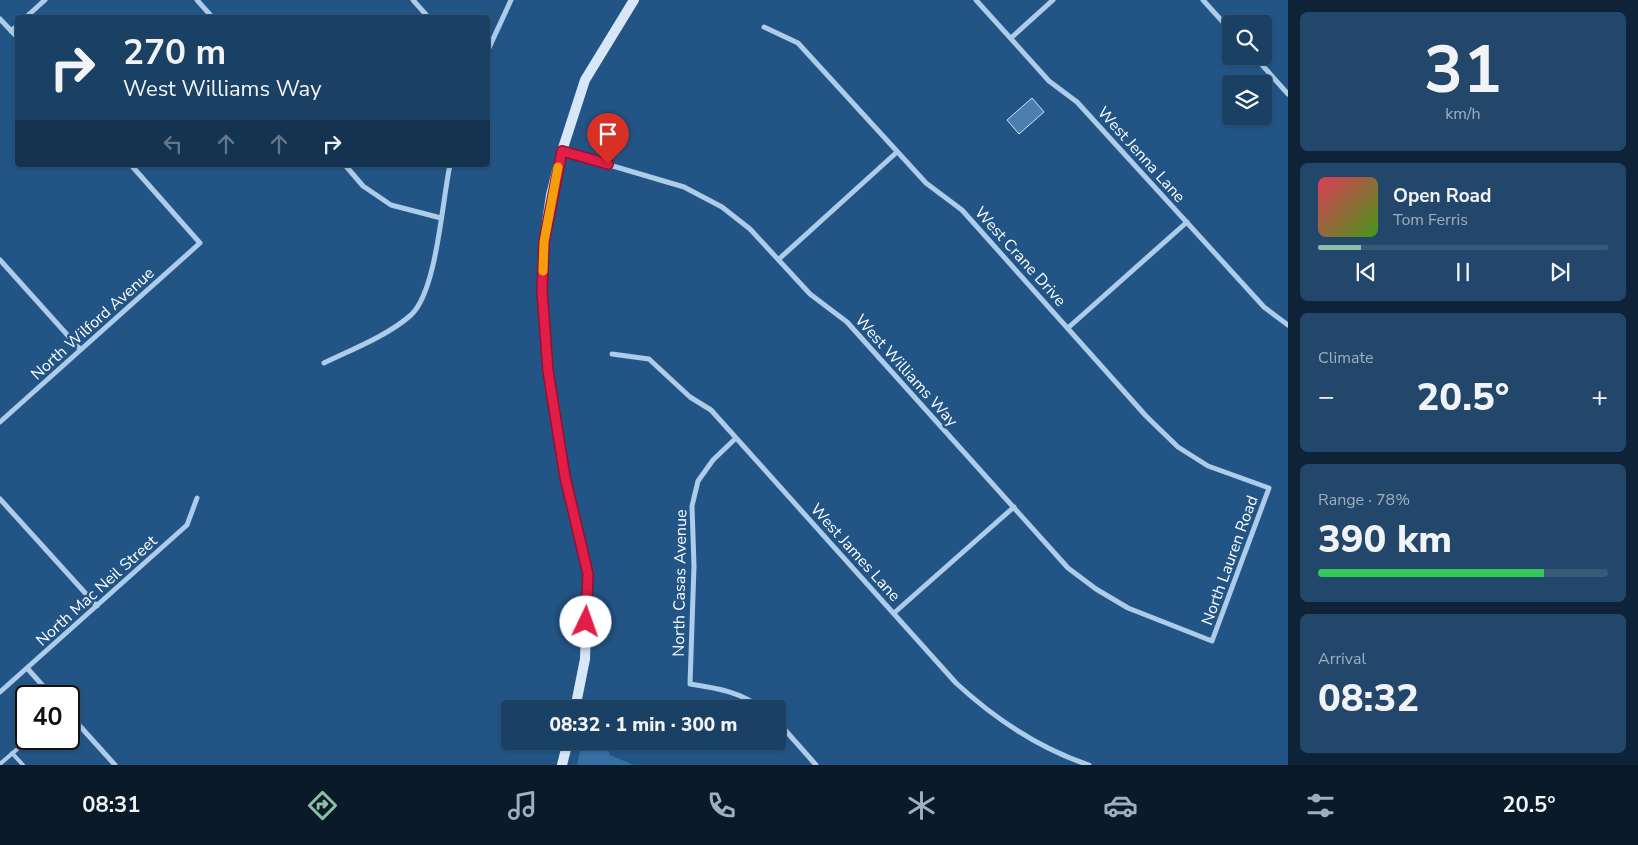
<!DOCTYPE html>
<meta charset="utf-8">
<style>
:root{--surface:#1a4064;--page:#23476a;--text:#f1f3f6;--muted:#9fafbf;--line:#385978;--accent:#8abfa5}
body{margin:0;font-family:"Nunito Sans",sans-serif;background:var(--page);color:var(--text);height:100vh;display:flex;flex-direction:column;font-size:19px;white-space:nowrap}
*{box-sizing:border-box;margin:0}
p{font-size:16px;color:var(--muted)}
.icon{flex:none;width:28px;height:28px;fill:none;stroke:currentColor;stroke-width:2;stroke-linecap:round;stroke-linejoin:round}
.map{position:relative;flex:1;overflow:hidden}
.details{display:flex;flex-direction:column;gap:12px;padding:12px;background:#0e2337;width:350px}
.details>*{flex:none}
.banner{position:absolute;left:15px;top:15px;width:475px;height:152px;border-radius:5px;box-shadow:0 1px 4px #0004,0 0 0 1px var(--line);background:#1a4064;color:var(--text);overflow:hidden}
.fabs{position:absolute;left:1222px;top:15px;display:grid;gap:10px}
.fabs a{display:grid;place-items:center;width:50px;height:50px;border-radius:5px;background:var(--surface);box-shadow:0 1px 4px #0004,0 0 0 1px var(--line);font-size:25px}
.speed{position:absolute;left:15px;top:685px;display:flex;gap:10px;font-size:25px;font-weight:700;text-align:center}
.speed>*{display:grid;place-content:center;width:65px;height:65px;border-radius:50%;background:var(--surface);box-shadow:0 1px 4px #0004,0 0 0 1px var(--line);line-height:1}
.speed .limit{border:2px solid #111;border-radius:8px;background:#fff;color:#111}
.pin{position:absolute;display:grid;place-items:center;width:42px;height:42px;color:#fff;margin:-51px -21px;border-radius:50% 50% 50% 0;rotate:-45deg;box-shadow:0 0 5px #0007}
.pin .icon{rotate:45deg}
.me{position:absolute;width:55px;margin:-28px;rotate:3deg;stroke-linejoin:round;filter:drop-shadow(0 0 4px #0008)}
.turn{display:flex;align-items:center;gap:18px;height:105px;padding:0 25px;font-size:22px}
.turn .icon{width:65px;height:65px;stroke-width:2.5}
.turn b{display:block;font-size:35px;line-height:42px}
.lanes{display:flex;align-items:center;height:48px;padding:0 25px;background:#0003;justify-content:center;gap:25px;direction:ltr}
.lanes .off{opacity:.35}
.big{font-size:38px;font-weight:800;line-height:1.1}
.details .tile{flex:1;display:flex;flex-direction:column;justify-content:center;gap:8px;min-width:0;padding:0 18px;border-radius:8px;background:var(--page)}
.details .dial{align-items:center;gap:0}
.dial b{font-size:65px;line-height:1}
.song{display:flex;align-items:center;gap:15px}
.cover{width:60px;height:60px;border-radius:8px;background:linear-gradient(135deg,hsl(350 70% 55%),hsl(100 70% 35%))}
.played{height:5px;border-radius:2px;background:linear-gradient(90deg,var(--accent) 15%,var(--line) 15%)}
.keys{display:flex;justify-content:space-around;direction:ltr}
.heat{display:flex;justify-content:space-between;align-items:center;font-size:28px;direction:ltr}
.charge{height:8px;border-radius:4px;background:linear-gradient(90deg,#34c759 78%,var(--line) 0)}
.trip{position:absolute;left:501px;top:700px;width:285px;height:50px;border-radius:5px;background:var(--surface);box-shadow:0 1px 4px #0004,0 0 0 1px var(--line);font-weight:800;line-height:50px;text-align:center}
.tabs{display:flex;height:80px;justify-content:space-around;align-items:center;background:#0a1a28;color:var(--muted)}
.tabs .icon{width:35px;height:35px}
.tabs .on{color:var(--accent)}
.tabs b{font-size:22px;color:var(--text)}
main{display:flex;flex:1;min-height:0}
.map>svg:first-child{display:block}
</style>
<main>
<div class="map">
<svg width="1288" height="765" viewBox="0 0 1288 765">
<rect width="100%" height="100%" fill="#225586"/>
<path fill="#366fa3" d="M582,741H604L610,755L634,765H577Z"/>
<path fill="#4b7fae" stroke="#d1e5f7" d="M1032,98L1044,112L1019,134L1007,120Z"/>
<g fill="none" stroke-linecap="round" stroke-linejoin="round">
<path stroke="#adcce9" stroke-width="4" d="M12,753L23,765
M0,764L29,739"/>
<path stroke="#adcce9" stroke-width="5" d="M197,0L213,18
M413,0L429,18
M976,0L1049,81L1077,102L1264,307L1288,325
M1203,0L1231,31
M25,18L45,0
M0,19L18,38
M11,31L18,25
M1011,38L1053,0
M488,50L511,0
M1254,56L1288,94
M562,151L684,187L722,207L750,229L810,294L847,322L1068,568L1096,589L1128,608L1212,641L1269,488L1208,466L1178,447L1146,416L962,210L926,183L798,43L764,27
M345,165L363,186L391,205L441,218
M779,259L897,152
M0,260L80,349
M1069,327L1187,222
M612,354L649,359L690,397L711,410L956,683C995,719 1038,748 1089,765
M324,363C353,349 387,336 411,315C437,291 442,201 450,165
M0,422L200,243L131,165
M736,438L713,460L698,481L692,506L694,566L690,684C716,688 742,692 762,709
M0,499L97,606
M894,613L1014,507
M27,668L52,696
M0,692L187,525L197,498
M69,714L115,765
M778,722L816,765"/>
<path stroke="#d7e7f7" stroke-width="10" d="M575,709L585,659L588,574L565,477L548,371L542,291L544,242L551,195L562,151L585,80L634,0
M562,765L568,741"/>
</g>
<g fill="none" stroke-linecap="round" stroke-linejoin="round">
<defs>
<path id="route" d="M586,622L588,574L565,477L548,371L542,291L544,242L562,151L608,164"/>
</defs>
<use href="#route" stroke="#92132f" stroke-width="12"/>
<use href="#route" stroke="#e11d48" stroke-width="9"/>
<path stroke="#f59e0b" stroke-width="9" d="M543,271L544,242L558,167"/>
</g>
<g text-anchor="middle" stroke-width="5" stroke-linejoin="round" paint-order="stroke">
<g font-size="16" fill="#fff" stroke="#225586">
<text transform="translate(1142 154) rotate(48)" y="6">West Jenna Lane</text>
<text transform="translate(1021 256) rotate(48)" y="6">West Crane Drive</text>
<text transform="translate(92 323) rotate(-42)" y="6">North Wilford Avenue</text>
<text transform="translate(907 370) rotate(48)" y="6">West Williams Way</text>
<text transform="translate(856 552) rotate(48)" y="6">West James Lane</text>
<text transform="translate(1229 560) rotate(-70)" y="6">North Lauren Road</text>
<text transform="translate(679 583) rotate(-89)" y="6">North Casas Avenue</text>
<text transform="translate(96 590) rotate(-42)" y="6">North Mac Neil Street</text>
</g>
</g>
</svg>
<div class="fabs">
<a><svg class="icon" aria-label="search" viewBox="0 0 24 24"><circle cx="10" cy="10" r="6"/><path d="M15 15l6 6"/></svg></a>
<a><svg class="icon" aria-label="layers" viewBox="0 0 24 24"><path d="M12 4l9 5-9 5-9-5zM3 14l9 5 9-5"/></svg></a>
</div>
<div class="speed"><div class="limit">40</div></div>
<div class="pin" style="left:608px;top:164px;background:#d93025"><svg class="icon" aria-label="arrive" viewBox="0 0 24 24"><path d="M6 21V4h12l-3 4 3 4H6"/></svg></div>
<svg class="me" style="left:586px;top:622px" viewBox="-20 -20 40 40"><circle r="19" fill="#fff"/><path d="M0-13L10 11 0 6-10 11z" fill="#e11d48"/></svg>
<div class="trip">08:32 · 1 min · 300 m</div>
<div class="banner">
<div class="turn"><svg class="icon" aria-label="right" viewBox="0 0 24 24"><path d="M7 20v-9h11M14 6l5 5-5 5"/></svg><div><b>270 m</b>West Williams Way</div></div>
<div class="lanes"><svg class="icon off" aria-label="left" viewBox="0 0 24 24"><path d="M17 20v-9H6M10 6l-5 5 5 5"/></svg><svg class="icon off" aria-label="ahead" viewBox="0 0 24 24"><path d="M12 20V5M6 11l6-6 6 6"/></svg><svg class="icon off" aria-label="ahead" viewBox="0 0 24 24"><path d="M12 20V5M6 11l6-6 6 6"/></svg><svg class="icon" aria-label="right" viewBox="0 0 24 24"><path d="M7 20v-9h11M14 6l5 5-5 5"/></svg></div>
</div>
</div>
<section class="details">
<div class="tile dial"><b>31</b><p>km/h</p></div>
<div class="tile">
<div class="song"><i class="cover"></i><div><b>Open Road</b><p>Tom Ferris</p></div></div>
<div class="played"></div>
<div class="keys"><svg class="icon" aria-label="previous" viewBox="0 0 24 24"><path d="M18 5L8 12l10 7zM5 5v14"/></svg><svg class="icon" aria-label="pause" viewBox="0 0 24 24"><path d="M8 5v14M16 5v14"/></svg><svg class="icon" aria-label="next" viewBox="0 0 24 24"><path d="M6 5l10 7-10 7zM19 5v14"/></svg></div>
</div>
<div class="tile"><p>Climate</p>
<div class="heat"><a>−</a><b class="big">20.5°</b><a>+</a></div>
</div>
<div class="tile"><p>Range · 78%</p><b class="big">390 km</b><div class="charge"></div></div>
<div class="tile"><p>Arrival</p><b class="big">08:32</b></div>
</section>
</main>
<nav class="tabs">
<b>08:31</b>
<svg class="icon on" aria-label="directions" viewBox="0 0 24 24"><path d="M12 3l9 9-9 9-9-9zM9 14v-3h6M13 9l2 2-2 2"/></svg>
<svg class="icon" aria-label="music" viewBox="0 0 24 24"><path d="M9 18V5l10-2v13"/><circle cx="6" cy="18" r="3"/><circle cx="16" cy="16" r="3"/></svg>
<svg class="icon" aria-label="phone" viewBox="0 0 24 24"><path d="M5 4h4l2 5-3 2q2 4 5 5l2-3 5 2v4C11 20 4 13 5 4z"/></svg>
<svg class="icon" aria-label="climate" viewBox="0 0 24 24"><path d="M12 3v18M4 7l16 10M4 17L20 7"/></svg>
<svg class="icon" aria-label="car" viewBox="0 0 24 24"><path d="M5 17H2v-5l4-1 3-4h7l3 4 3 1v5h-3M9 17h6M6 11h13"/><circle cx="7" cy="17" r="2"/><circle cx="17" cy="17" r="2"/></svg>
<svg class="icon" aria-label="filters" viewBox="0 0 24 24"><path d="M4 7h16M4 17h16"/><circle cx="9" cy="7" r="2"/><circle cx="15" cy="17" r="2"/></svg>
<b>20.5°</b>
</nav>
